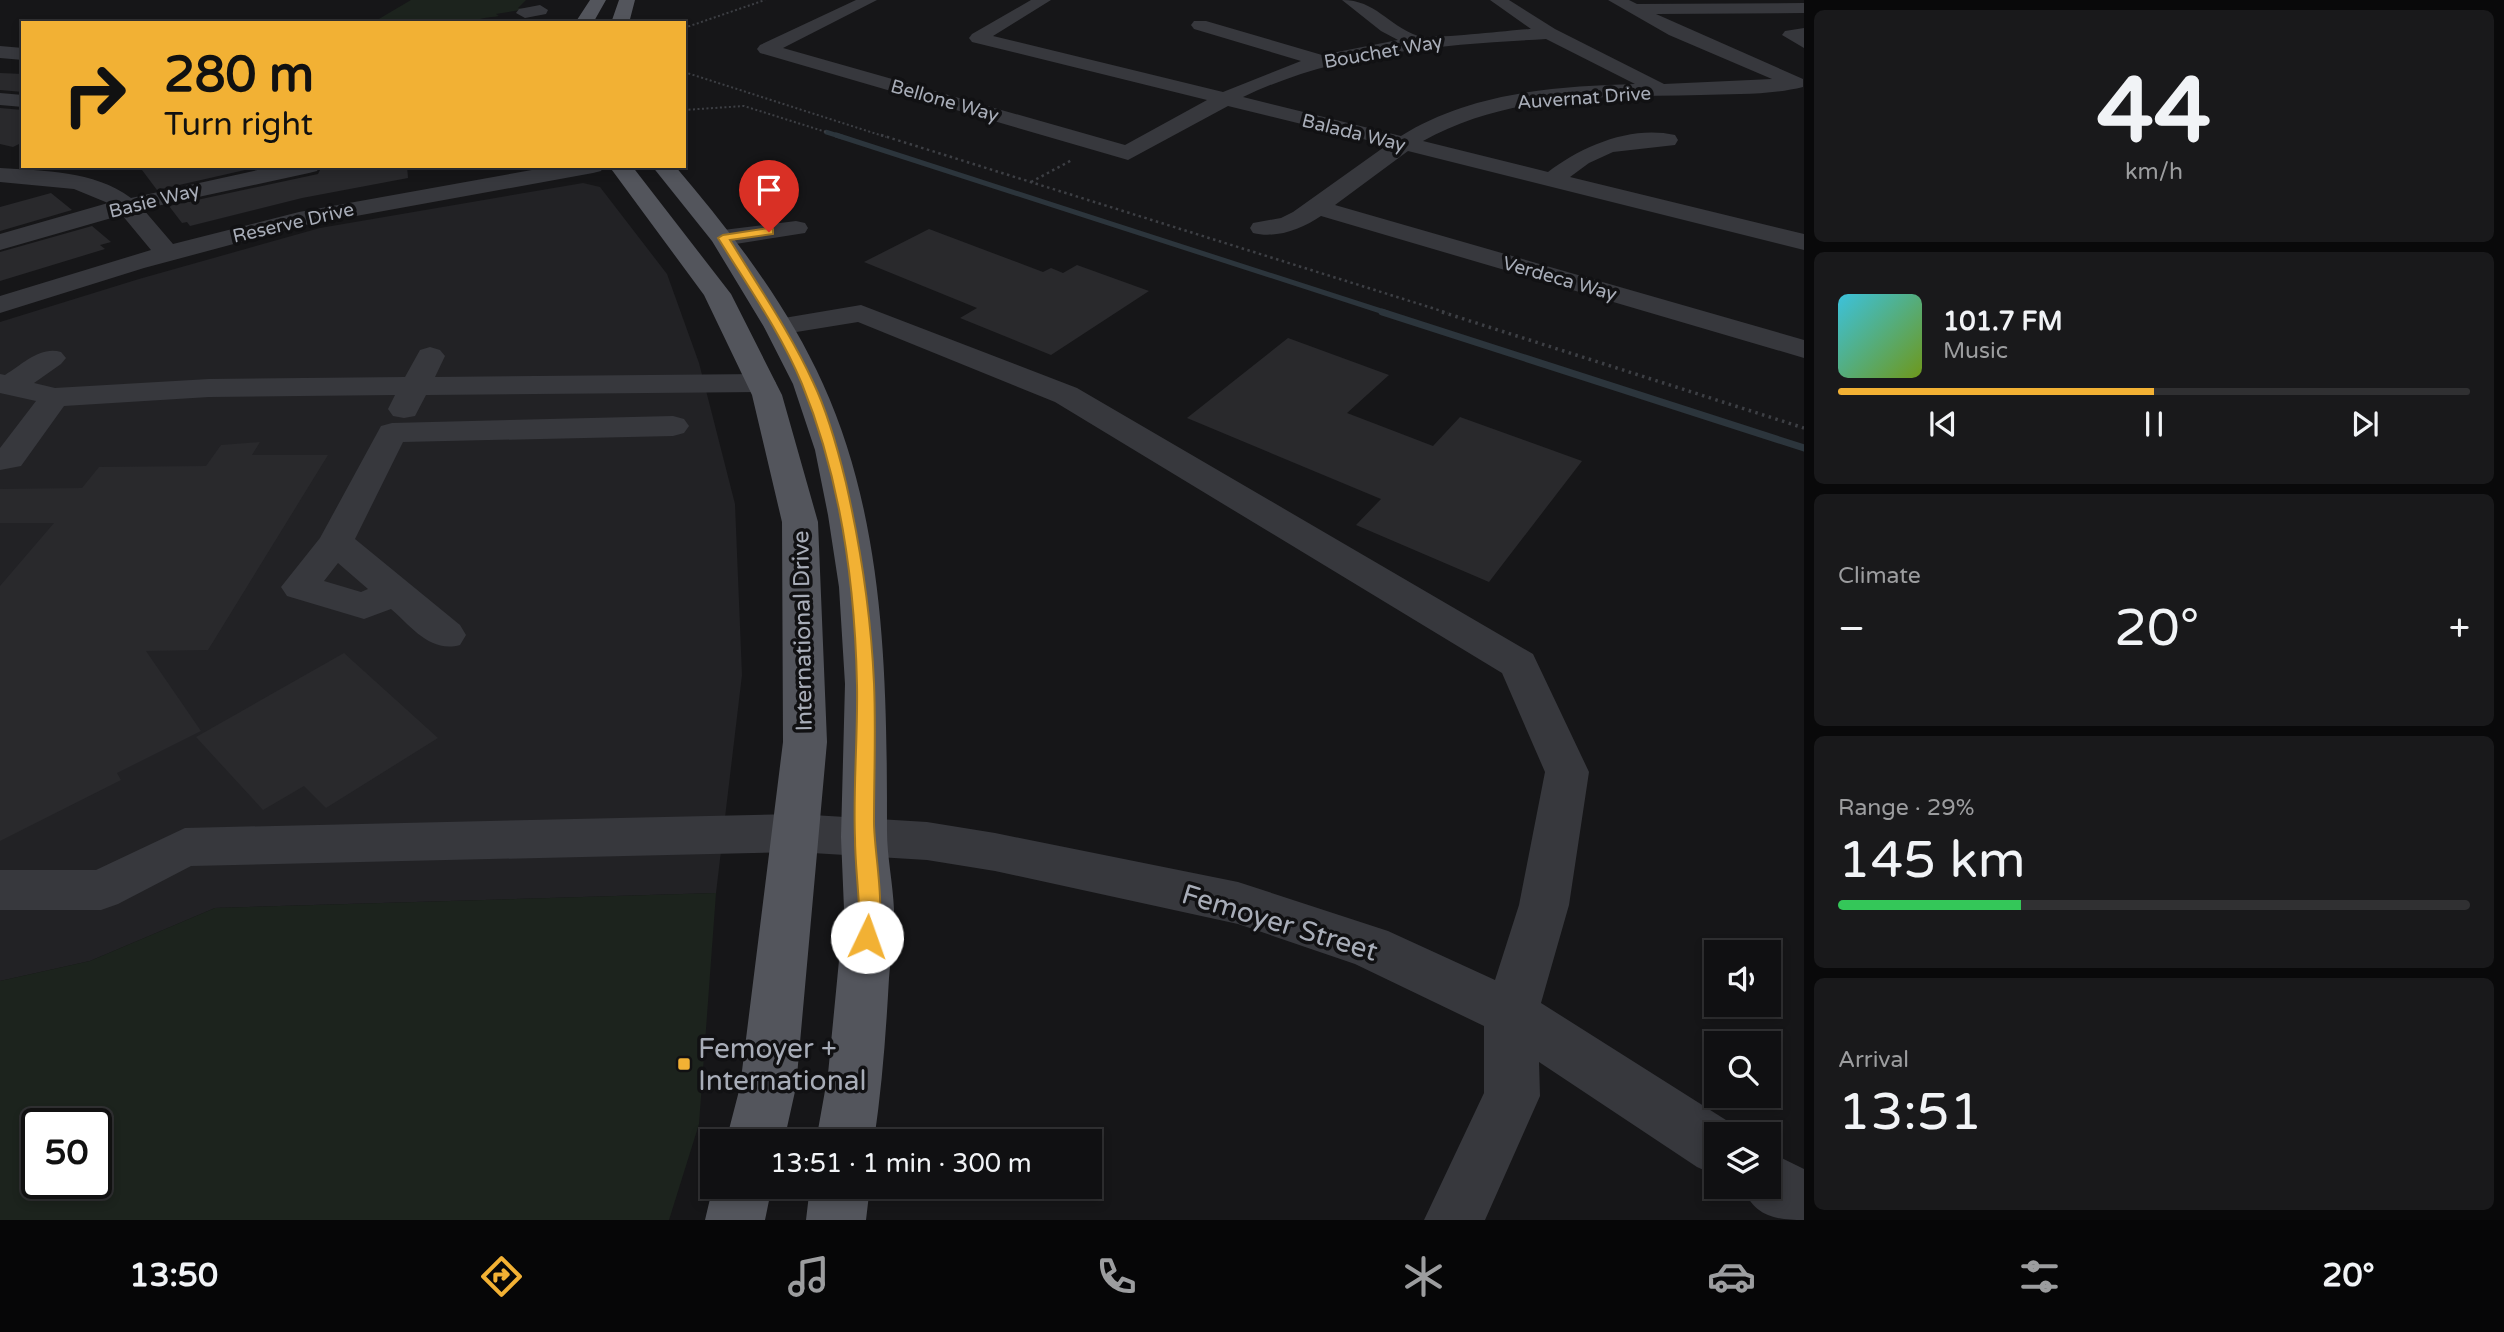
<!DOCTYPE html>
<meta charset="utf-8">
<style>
:root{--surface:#101012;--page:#19191b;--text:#f1f3f6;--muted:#9c9d9f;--line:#303032;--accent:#f2b134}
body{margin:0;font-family:"Varela Round",sans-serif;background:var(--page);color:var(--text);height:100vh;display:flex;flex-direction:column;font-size:26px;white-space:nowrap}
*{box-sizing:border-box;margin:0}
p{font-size:23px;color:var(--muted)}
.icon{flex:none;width:38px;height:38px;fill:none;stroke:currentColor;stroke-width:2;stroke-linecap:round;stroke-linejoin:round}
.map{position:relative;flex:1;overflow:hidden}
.drawer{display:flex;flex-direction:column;gap:10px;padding:10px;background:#09090a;width:700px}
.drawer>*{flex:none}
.banner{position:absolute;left:21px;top:21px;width:665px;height:147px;border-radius:0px;box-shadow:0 4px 10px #0003,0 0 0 2px var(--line);background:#f2b134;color:#111;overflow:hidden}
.buttons{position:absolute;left:1704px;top:940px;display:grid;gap:14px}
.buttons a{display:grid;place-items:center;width:77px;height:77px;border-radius:0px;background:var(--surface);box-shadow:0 4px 10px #0003,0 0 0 2px var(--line);font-size:35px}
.speed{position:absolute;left:21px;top:1108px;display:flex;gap:14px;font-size:35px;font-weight:700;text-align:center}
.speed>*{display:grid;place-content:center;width:91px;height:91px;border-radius:50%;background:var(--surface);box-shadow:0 4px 10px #0003,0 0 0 2px var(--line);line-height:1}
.speed .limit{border:4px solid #111;border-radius:10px;background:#fff;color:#111}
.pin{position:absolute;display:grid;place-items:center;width:60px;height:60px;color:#fff;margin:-72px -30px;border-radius:50% 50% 50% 0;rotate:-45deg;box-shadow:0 0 7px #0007}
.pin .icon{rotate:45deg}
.me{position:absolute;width:77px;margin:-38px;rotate:3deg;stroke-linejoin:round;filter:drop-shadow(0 0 5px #0008)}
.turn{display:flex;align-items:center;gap:24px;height:147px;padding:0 28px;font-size:32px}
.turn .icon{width:91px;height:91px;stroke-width:2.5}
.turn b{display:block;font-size:49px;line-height:60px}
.big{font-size:52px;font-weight:600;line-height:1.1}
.drawer .widget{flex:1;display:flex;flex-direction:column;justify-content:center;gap:10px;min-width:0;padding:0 24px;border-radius:10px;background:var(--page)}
.drawer .dial{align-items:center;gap:0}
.dial b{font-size:91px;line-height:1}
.song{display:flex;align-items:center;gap:21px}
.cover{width:84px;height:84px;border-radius:10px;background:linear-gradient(135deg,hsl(190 70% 55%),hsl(80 70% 35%))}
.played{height:7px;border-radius:4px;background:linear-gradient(90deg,var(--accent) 50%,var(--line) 50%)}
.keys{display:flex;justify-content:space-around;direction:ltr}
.heat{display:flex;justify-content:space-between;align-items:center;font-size:38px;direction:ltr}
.charge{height:10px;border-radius:5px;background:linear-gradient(90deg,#34c759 29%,var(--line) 0)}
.trip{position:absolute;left:700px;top:1129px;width:402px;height:70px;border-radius:0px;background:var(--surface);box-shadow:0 4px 10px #0003,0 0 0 2px var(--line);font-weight:600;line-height:70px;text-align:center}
.tabs{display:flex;height:112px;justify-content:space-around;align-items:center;background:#060607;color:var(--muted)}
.tabs .icon{width:49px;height:49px}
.tabs .selected{color:var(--accent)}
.tabs b{font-size:32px;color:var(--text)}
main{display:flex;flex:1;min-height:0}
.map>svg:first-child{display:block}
</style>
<main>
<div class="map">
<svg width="1804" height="1220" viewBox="0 0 1804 1220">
<rect width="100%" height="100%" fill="#161618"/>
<path fill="#222225" d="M583,183L600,187L667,274L699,363L735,504L742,675L716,893L215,908L90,961L0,981V322L139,279L320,228Z"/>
<path fill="#1c231d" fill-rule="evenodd" d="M411,0H526L518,8L526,9L496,14L499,16C489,18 480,17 471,23H372Z
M716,893L699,1124L669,1220H0V981L90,961L215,908ZM37,1124H96V1183H37Z"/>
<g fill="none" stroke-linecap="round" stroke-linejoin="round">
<path stroke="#2c353c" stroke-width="4.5" d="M826,132L842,137"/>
<path stroke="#2c353c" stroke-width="5" d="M836,135L1387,313"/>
<path stroke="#2c353c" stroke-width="7" d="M1382,312L1804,448"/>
</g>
<path fill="#29292c" d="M0,73L23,74V92L0,90Z
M0,108L23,110V142L13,147L0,144Z
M139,166H263L157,190Z
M322,166H407L408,178L302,198L190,226L187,222L182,223L169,206L318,174Z
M51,193L72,210L0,231V207Z
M92,226L111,242L100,245L105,249L0,281V252Z
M929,229L1043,272L1051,268L1063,273L1077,265L1149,291L1051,355L960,318L977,308L864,262Z
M1288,338L1389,375L1347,413L1433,446L1460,417L1582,461L1489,582L1356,525L1381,499L1187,418Z
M260,442L252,455H328L208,650L146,651L201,731L117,773L121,780L0,841V586L54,523H0V489L82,488L99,467L206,466L221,445Z
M344,653L438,738L326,808L304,786L263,810L196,737Z"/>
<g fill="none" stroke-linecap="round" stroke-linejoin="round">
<path stroke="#3d3f44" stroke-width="2" stroke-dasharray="2 2.5" stroke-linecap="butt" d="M684,28L765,0
M684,72L886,137
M684,110L744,106L826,132"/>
<path stroke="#3d3f44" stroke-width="2.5" stroke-dasharray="2.5 3.5" stroke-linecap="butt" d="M881,135L1448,313
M1031,182L1072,160"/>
<path stroke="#3d3f44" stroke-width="3.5" stroke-dasharray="2.5 4.5" stroke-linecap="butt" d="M1442,312L1804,428"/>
<path fill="#37383d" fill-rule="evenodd" d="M856,0H877L783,48L1125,145L1207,100L972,42L969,38L972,34L1031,0H1051L993,36L1223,92L1301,61L1194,29L1191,25L1194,21H1206L1322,55L1398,40L1381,31L1342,0C1376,0 1387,25 1418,36C1428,40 1512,30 1531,29L1490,0H1509L1555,29L1664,84L1772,79L1669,35L1608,0H1629L1637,4L1804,3V13L1656,14L1803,79V87C1771,95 1734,94 1701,95C1606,97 1508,93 1423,141L1548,172C1582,146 1631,125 1675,135L1678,140L1675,145L1613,152L1589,163L1570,177L1804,234V250L1408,151L1335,205L1804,340V358L1321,216C1302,229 1276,239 1253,233L1250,228L1253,223L1281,218L1293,212L1387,145L1228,106L1128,160L760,53L757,49L760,45ZM1546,39L1635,84C1555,86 1470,93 1401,136L1243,97C1339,51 1442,45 1546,39Z
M540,5L548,10L546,14L525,18L516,13L519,9Z
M1804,28V48L1782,35L1785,31Z
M0,46L23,48V60L0,58Z
M0,93L23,95V107L0,105Z
M276,166H320L317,171L309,173L143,209L173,244L299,212L554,166H604L601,171L593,173L301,226L144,268L0,313V296L151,250L122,215L0,250V234L108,203L74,189L0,182V168C44,171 93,170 131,198Z
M796,221L805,223L808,228L805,233L723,246L714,243L710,238L714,233L723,230Z
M861,305L1077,388L1533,654L1589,772L1569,905L1541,1003L1737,1127L1741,1134H1717V1176L1697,1167L1539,1062L1540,1096L1485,1220H1424L1484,1093V1026L1355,964L1238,924L995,871L927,860L796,852L191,866L118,904L101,910H0V870H96L185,828L796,814L927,822L995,833L1238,882L1388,931L1495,980L1519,905L1545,772L1502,673L1055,402L858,322L778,335L768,333L764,327L768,321L778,319Z
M430,347L440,350L445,356L435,377L761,374L772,377L776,383L772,389L761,392L426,395L415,416L404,418L393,416L388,409L395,395L209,397L64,406L21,466L0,470V448L36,401L0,393V374L5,375C23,364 40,346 61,352L66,358L61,364L34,383L55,388L209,379L405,377L420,350Z
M673,416L684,419L689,426L684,433L673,436L403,442L355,539L460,625L466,635L460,645C430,653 412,627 391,609L364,619L287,596L281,587L320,538L381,426L392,423ZM338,563L368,589L361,592L324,581Z
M1769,1152L1804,1169V1220C1774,1220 1754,1216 1742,1186H1769Z"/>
<path fill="#53555c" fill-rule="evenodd" d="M590,0H606L593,23H575Z
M619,0H635L629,23H611Z
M609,166H632L731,294L782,395L818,522L827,742L796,1087L784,1141H726L740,1087L783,742L782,522L752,395L704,295Z
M652,166H675C732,233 787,304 823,384C886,523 887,681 887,831C887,857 893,883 894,910C894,932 891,955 889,978C886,1033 882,1087 874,1141H816L828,1074L844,909L841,837L845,684L839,587L828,515L815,450L793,384L764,327L712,241Z
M713,1186H772L765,1220H705Z
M810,1186H870L866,1220H806Z"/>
</g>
<path fill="#f2b134" stroke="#9d7322" stroke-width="2" d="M769,228L773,229V234L730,240C758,286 790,332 813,382C828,413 838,450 846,483C861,549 871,616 874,683C876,729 874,776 874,822C874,855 888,914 874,943L867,946L859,943C854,932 859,919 859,907C858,884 855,861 855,838C853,787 858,736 857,685C855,585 840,477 802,384C781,333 747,285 718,238L723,235Z"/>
<rect fill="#f2b134" stroke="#111113" stroke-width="2.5" x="677" y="1057" width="14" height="14" rx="3.5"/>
<g text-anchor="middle" stroke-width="7" stroke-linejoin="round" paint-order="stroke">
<g font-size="19" fill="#a8adb8" stroke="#111113">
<text transform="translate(1383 51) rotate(-10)" y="7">Bouchet Way</text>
<text transform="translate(1584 97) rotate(-4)" y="7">Auvernat Drive</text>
<text transform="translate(945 100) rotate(16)" y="7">Bellone Way</text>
<text transform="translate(1354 132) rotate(14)" y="7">Balada Way</text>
<text transform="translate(154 200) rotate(-14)" y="7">Basie Way</text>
<text transform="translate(293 222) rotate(-13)" y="7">Reserve Drive</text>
<text transform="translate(1560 278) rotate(16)" y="7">Verdeca Way</text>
</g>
<g font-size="23" fill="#a8adb8" stroke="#111113">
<text transform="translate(802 631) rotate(-91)" y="8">International Drive</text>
</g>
<g font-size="28" fill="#a8adb8" stroke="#111113">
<text transform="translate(1280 922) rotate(17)" y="10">Femoyer Street</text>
</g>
<g font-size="28" fill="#a8adb8" stroke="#111113" text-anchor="start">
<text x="698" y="1058">Femoyer +<tspan x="698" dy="32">International</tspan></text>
</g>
</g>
</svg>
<div class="buttons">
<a><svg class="icon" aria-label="sound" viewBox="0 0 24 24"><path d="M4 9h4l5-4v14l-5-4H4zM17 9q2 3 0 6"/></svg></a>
<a><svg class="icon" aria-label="search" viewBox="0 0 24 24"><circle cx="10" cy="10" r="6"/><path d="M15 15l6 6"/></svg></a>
<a><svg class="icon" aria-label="layers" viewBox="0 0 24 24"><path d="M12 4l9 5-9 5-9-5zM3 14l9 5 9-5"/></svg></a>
</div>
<div class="speed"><div class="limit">50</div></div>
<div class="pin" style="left:769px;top:232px;background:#d93025"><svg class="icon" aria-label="arrive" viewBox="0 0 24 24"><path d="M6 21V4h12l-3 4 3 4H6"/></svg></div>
<svg class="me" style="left:867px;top:937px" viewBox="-20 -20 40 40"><circle r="19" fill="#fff"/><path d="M0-13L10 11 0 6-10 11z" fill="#f2b134"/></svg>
<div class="trip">13:51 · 1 min · 300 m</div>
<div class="banner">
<div class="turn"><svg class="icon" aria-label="right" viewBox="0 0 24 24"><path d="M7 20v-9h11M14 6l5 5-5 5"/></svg><div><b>280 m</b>Turn right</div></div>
</div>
</div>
<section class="drawer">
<div class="widget dial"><b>44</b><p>km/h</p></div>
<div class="widget">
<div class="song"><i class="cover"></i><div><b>101.7 FM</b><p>Music</p></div></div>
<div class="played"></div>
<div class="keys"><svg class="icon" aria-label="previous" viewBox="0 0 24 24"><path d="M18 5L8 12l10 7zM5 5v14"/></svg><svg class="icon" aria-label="pause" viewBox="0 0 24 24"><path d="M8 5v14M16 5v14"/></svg><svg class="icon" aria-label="next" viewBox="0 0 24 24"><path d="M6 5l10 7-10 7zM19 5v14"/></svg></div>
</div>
<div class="widget"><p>Climate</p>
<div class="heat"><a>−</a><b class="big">20°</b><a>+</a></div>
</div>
<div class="widget"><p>Range · 29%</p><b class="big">145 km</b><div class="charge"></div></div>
<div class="widget"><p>Arrival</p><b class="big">13:51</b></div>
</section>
</main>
<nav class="tabs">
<b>13:50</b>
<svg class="icon selected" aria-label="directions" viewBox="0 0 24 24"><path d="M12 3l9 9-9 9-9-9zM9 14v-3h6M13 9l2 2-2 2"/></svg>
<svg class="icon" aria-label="music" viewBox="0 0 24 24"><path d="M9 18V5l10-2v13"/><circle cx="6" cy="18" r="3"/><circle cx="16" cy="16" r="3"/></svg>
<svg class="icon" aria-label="phone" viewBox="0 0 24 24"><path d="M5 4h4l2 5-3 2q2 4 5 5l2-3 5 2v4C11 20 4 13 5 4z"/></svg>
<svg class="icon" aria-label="climate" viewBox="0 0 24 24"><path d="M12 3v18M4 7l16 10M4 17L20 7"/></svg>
<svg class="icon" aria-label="car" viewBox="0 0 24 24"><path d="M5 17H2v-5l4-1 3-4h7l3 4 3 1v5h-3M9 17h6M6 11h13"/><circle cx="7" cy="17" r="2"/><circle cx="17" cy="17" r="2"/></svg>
<svg class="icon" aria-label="filters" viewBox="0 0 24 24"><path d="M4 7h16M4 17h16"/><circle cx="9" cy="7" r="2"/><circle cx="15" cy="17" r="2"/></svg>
<b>20°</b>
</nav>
